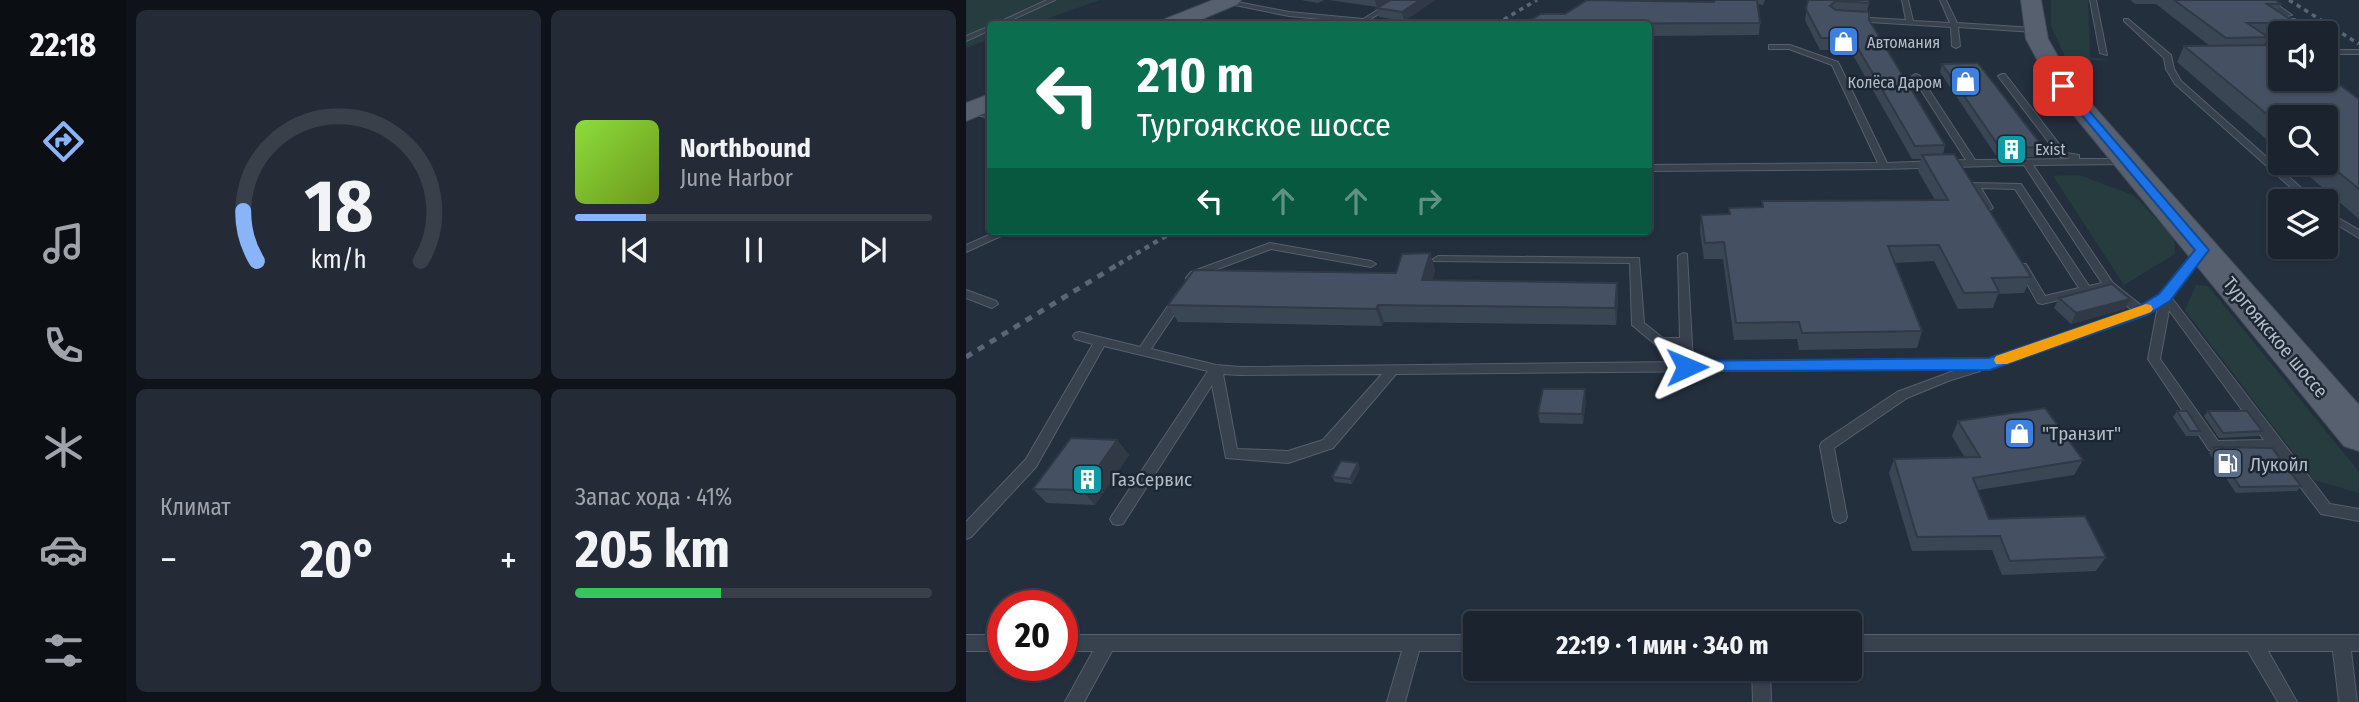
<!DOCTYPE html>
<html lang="ru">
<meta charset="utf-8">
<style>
:root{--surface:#1b232e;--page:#242b36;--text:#f1f3f6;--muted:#a0a4aa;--line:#39404a;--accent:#8ab4f8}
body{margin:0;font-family:"Fira Sans Condensed",sans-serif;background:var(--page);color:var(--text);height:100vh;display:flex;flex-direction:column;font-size:26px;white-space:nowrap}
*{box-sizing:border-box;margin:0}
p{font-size:23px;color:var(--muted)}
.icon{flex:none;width:38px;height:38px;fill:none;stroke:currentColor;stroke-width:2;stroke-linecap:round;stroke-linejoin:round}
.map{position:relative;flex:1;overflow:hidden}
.sheet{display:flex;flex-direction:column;gap:10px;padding:10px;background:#0f1319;width:840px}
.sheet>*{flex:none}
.guide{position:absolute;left:21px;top:21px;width:665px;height:214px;border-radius:7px;box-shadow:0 2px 5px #0004,0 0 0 2px var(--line);background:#0b6e4f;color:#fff;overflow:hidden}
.buttons{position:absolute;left:1302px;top:21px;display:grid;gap:14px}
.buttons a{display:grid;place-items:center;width:70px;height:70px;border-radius:7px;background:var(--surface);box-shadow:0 2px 5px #0004,0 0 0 2px var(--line);font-size:35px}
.speed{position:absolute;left:21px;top:590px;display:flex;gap:14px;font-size:35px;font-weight:700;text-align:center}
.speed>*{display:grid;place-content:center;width:91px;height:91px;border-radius:50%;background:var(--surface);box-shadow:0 2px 5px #0004,0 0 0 2px var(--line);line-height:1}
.speed .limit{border:10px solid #d22;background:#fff;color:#111}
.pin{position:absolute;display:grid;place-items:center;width:60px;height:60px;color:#fff;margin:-30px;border-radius:14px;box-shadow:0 4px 10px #0006}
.me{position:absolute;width:77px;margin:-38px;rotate:89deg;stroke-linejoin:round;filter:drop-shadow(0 0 5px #0008)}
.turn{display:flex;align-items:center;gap:24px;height:147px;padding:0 35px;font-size:32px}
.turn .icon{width:91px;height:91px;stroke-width:2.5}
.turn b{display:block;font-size:49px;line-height:60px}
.lanes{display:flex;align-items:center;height:66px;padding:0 35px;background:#0003;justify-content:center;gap:35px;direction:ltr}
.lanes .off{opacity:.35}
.big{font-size:52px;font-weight:700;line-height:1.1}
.sheet .tile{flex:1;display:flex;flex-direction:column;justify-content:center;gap:10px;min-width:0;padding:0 24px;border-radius:10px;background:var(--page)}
.sheet .dial{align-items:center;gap:0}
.dial svg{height:182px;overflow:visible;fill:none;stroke:var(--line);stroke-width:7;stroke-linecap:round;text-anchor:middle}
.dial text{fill:var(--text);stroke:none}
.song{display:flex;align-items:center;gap:21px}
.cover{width:84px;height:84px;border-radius:10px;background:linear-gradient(135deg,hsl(90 70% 55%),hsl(80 70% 35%))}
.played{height:7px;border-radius:4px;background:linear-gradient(90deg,var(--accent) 20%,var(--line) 20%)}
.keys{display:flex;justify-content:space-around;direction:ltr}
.heat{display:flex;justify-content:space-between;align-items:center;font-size:38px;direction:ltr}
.charge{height:10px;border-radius:5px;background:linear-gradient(90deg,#34c759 41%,var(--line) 0)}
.sheet .tiles{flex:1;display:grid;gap:10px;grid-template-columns:repeat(2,1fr)}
.trip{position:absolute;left:497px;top:611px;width:399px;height:70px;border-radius:7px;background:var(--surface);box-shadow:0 2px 5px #0004,0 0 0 2px var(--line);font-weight:700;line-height:70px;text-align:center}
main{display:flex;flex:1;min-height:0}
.tabs{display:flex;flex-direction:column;width:126px;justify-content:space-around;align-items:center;background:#0b0e12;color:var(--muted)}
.tabs .icon{width:49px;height:49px}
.tabs .on{color:var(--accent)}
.tabs b{font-size:32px;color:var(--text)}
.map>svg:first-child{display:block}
</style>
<main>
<nav class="tabs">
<b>22:18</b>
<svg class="icon on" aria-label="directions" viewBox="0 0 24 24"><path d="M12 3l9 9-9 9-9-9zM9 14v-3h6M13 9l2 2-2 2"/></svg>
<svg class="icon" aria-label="music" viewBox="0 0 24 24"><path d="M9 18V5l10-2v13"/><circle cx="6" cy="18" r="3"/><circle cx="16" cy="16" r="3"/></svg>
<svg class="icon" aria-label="phone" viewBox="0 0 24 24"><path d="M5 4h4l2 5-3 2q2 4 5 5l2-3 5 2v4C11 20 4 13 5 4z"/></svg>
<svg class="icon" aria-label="climate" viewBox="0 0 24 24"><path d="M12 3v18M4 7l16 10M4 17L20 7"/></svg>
<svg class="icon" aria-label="car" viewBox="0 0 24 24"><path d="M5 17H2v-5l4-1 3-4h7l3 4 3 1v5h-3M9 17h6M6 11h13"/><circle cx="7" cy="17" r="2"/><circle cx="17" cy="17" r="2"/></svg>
<svg class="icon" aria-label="filters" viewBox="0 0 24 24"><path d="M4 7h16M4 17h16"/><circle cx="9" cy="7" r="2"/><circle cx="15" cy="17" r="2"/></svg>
</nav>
<section class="sheet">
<div class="tiles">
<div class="tile dial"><svg viewBox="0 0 100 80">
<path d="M14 69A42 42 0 1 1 86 69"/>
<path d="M14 69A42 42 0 0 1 8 47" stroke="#8ab4f8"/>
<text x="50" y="56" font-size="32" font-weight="700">18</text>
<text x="50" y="72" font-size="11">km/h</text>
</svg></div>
<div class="tile">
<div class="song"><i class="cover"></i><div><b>Northbound</b><p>June Harbor</p></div></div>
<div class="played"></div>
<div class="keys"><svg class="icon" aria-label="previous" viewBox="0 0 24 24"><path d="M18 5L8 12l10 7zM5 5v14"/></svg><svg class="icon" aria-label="pause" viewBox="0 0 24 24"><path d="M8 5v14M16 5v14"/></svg><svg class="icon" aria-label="next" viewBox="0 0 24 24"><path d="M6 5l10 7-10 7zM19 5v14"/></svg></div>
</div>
<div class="tile"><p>Климат</p>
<div class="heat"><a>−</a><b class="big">20°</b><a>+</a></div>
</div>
<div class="tile"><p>Запас хода · 41%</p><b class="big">205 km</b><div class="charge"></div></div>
</div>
</section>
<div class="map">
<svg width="1393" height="702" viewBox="0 0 1393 702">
<rect width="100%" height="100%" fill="#242f3e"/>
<path fill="#263c3f" d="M0,0H134L66,24H24V39L0,48Z
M1085,0H1122L1124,57L1143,60L1101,61L1085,26Z
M1113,175L1167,195L1208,237L1209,254L1158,285L1087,176Z
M1230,285L1242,286L1393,472V493L1348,480L1219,310Z"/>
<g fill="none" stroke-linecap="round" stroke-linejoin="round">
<defs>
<path id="service" d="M81,0H89L37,24H29Z
M261,0L323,12L397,19L428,0H436L398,23L323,16L259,3L258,2Z
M936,0H942L947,21L984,23L974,0H980L991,23L1069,28L1072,30L1069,32L992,27L994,46L990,48L986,46L985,27L887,21L884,19L887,17L940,20Z
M1124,0H1130L1141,55L1134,53Z
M1296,0H1304L1326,15L1321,16Z
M1158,19H1162L1205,55L1208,69L1215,81L1350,201H1340L1209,84L1200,69L1198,58L1158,21Z
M1325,19H1329L1352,33H1344L1325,21Z
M24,26V30L0,41V36Z
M803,45H824L872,62L921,163L1000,160L946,76L950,74L954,76L1009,160L1105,159L1094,157L1032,76L1036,74H1039L1100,153L1113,155V159H1162L1164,161L1159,164L1067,165L1147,283L1176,306L1195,294L1232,249H1240L1241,251L1240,253L1205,297L1364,504L1393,509V521L1355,514L1306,450L1248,451L1243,450L1182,359L1192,306L1179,314L1028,367L1016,368L1014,371L982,381L941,398L868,448L881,517L879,521L874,523L869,521L867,517L854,446L856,442L931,392L993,369L430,374L367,448L322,463L260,458L246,385L157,524L152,525L147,524L144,519L147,514L242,371L138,346L70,467L5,537L0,539V522L60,459L127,344L109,339L107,336L109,333L113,332L174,347L210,294L214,293L220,297L185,349L250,365L274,367L715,362L714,346L690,345L666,325L664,263L468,261L467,259L472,256L673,258L678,323L697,338H714L712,256L717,253L721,254L727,362L1023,360L1166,310L1140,289L1076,304L1072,303L1051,266L1052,264H1060L1079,296L1113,288L1049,189L1015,188L1027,208L1022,211L1018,210L1003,185L1005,183L1055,184L1123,286L1136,283L1058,165L918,169L682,171V165L912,163L866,65L823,49H803ZM1203,310L1298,440L1252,441L1194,359ZM257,374L274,375L416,374L357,440L322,451L271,449Z
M1360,50H1393V54H1360Z
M2,109L24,114V118L2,113Z
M1360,211L1393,230V238L1360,218Z
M32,231H46L0,252V245Z
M304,243L405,261L410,264L405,267L305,249L233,276L230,280H222L220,278L225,272Z
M0,290L30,301L32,304L26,308L0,298Z
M0,635H37V651H0Z
M96,635H509V651H453L439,702H421L436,651H146L118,702H99L127,651H96Z
M884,635H1393V651H1385L1391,702H1373L1367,651H1302L1331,702H1312L1282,651H884Z
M786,668H804L805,702H787Z"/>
<path id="primary" d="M247,0H275L272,4L224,24H196L199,19Z
M1055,0H1075L1082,39L1107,83L1393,405V451L1378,446L1088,91L1060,39Z
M24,94V111L0,121V103Z"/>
</defs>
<use href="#service" stroke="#565f6c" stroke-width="2"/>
<use href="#primary" stroke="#414a57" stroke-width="2"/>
<use href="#service" fill="#38414e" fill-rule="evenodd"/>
<use href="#primary" fill="#56606e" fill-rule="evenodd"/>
<path stroke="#5a6575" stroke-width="3.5" stroke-dasharray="4.5 4.5" stroke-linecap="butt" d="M1323,0L1393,44
M530,24L571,0"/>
<path stroke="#5a6575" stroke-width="4.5" stroke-dasharray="5 5" stroke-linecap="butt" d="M153,264L208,231"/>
<path stroke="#5a6575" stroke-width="5" stroke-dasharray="7 7" stroke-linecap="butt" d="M0,357L156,262"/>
</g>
<path fill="#3b4654" d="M335,0H358L352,3Z
M363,0H423L411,7Z
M425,0H469L438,21L413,17L411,8Z
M621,0L748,2L749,0H799L797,5L792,4L794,23L793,35L682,36V24H557L599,14Z
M842,0L903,3L901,12L903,20L979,145L977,155L1065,277L1058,293L1032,294L1027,308L992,309L968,261L929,263L956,331L951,348L833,350L831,339L768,340L757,259H738L734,231L735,215L763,214V208L796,207V201L969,200L952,171L955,159H946L884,50H854L839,20Z
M1164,0H1309L1315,4L1312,11L1330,23L1324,33H1314V36L1301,37H1302L1298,45L1393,99V219L1328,163H1360V117H1314V151L1211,62L1218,46H1244L1190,4H1169Z
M976,64L1077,147L1073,157H1031L974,72Z
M464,253L469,270L466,281L651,283L652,300L650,325L418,322L416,326L212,322L202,305L430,273Z
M1093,298L1159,309L1105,324L1088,308Z
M620,400L617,424L574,423L572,413Z
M1211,411L1234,431L1231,436H1220L1207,417Z
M1242,411L1296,431L1292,436L1253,438L1238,416Z
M992,421L1117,460L1108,475L1012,490L1023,519L1140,557L1130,571L1036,575L1026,550L946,551L923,473L928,459L999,458L986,436Z
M151,440L163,455L129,505L81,503L67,489Z
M1247,447L1335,486L1331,491L1270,493L1243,453Z
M394,468L386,484L369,482L366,477Z"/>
<path fill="#303945" d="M409,0H423L411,7Z
M454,0H469L438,21L436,12Z
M464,253L469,270L461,297L456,280Z
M651,283L652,300L650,325L649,308Z
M1164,299L1159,309L1105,324L1110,313Z
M412,305L418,322L416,326L410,309Z
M619,389L620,400L617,424L616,414Z
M151,440L163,455L129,505L116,490Z
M392,463L394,468L386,484L384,479Z"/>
<path fill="#455162" stroke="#303945" stroke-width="2" d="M425,0H454L436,12L411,8Z
M621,0L748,2L749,0H791L794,23L557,24L575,14H599Z
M842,0H903V3L870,1L864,6L870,10L903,12V20L979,145L949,146L886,38H855L840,9Z
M1208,0H1309L1315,4H1301L1330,23H1281L1302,37L1260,38Z
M244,21L259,24H238Z
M331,21L350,24H326Z
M1314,45V79H1360V75L1393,99V189L1360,162V117H1314V125L1218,46Z
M1012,63L1077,147L1034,148L976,64Z
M988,154L1065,277L1026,278L1033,292L998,293L973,245L922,246L956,331L836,333L833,322L770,323L758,242L739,243L735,215L764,214L763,208L797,207L796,201L982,200L956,155Z
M464,253L456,280L651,283L649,308L412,305L410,309L202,305L228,270L430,273L436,254Z
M1146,284L1164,299L1110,313L1093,298Z
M577,389H619L616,414L572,413Z
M1079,408L1117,460L1007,478L1023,519L1119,516L1140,557L1044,561L1034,536L951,537L928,459L1014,457L992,421Z
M1211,411H1221L1234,431H1224Z
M1242,411H1281L1296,431L1257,433Z
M105,438L151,440L116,490L67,489Z
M1247,447L1306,448L1335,486L1274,487Z
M375,461L392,463L384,479L366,477Z"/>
<path fill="#1a73e8" stroke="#114b97" stroke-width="2" d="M1097,83L1100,84L1243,250L1204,301L1181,315L1024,370L715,371L713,367L721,361L1023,358L1170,308L1193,294L1229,250L1093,88L1092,86Z"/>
<path fill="#f59e0b" d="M1180,304L1185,305L1187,309L1185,312L1041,364H1030L1028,360L1030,356Z"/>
<defs>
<symbol id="shop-square" viewBox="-11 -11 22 22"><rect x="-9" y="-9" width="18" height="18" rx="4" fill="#3f7fe0" stroke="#1d2633"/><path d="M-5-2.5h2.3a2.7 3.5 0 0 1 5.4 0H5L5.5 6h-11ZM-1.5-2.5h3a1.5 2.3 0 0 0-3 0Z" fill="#fff"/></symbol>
<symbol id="building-square" viewBox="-11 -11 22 22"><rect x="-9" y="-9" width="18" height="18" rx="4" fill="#0f9aa8" stroke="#1d2633"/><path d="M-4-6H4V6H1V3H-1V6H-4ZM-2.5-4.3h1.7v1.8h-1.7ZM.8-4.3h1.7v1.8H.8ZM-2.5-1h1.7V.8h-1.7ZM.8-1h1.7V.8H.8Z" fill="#fff"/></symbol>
<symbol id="fuel-square" viewBox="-11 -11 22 22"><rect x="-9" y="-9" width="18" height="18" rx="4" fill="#5c6f8a" stroke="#1d2633"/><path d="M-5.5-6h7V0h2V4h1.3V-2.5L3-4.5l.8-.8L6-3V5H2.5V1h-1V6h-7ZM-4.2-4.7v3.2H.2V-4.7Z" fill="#fff"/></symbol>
</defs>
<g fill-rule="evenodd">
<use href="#shop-square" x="860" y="24" width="35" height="35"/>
<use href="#shop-square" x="982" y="64" width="35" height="35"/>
<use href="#building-square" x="1028" y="132" width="35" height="35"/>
<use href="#shop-square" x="1036" y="416" width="35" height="35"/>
<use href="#fuel-square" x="1244" y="446" width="35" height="35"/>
<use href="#building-square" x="104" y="462" width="35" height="35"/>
</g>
<g text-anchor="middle" stroke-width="5" stroke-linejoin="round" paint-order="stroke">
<g font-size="16" fill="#b4bcc9" stroke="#1d2633" text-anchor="start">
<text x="901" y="48">Автомания</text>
<text x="976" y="88" text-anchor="end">Колёса Даром</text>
<text x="1069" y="155">Exist</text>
</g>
<g font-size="19" fill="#b4bcc9" stroke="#1d2633">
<text transform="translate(1310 337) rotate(50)" y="7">Тургоякское шоссе</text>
</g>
<g font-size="19" fill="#b4bcc9" stroke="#1d2633" text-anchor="start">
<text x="1076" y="440">"Транзит"</text>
<text x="1284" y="471">Лукойл</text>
<text x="145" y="486">ГазСервис</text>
</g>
</g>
</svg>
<div class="buttons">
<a><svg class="icon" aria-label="sound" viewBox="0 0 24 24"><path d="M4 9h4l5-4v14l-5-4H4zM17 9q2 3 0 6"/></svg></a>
<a><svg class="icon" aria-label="search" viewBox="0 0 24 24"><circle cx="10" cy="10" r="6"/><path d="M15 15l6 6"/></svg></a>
<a><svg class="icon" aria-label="layers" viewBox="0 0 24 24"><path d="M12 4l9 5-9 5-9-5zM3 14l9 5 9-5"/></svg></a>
</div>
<div class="speed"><div class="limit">20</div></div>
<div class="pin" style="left:1097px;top:86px;background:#d93025"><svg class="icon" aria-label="arrive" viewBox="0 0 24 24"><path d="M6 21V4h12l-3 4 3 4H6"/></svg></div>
<svg class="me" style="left:721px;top:367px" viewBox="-20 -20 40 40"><path d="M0-17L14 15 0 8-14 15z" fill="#1a73e8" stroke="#fff" stroke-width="4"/></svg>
<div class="trip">22:19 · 1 мин · 340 m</div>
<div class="guide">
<div class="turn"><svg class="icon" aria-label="left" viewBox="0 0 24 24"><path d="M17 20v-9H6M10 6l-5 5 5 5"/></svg><div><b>210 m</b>Тургоякское шоссе</div></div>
<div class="lanes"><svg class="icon" aria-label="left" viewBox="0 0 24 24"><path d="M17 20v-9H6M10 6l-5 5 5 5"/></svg><svg class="icon off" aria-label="ahead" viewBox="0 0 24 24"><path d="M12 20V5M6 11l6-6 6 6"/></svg><svg class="icon off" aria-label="ahead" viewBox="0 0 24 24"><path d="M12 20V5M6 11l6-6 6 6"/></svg><svg class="icon off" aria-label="right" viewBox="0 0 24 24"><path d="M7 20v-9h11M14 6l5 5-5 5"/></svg></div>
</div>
</div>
</main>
